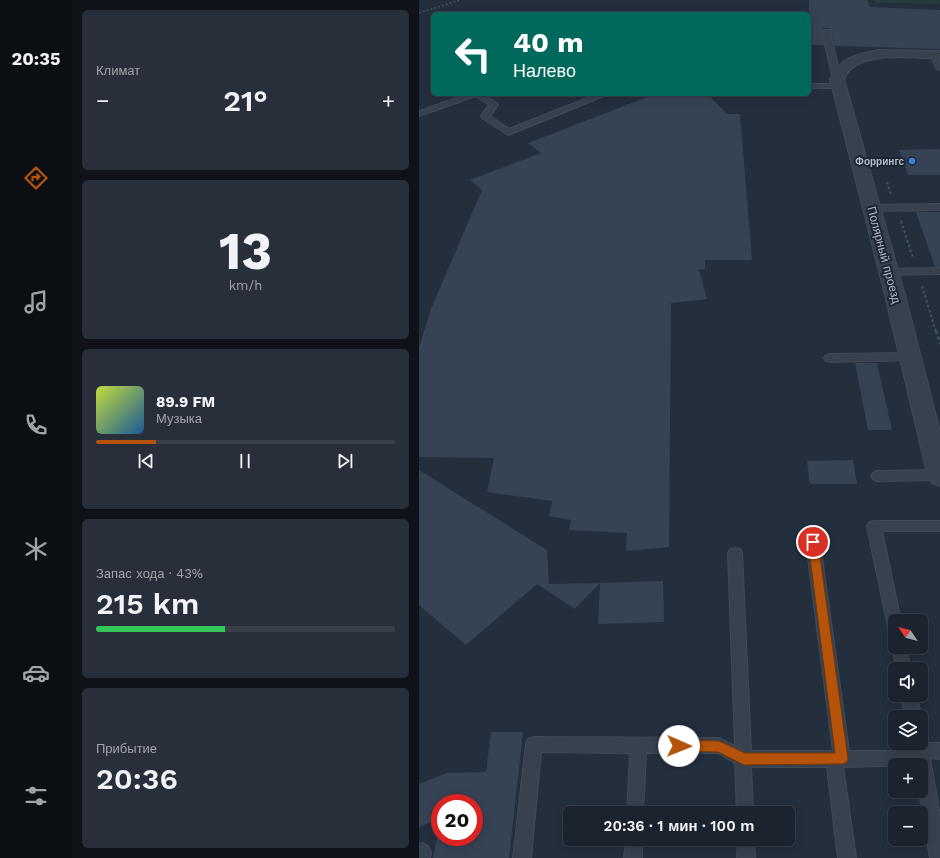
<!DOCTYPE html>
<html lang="ru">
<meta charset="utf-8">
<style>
:root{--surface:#1b232e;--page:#282f3a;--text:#f1f3f6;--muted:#a0a4aa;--line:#39404a;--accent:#b45309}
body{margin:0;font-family:"Work Sans",sans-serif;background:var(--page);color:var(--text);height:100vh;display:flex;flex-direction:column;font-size:15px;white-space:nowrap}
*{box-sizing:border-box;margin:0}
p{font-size:13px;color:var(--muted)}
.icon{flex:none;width:22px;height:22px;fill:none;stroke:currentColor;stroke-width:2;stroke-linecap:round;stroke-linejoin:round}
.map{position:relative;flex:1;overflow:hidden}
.sheet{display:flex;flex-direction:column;gap:10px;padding:10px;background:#0f1319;width:347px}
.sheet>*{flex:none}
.guide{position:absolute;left:12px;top:12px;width:380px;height:84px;border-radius:6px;box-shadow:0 2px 10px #0003,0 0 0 1px var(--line);background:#00695c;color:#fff;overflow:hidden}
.needle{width:26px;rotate:306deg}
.tools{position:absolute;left:469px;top:614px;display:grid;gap:8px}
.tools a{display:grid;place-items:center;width:40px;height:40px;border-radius:6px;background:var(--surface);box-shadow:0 2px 10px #0003,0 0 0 1px var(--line);font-size:20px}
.speed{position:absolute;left:12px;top:794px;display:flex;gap:8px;font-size:20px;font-weight:700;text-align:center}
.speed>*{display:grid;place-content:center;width:52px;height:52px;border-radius:50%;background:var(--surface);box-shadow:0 2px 10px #0003,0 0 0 1px var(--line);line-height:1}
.speed .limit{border:6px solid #d22;background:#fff;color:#111}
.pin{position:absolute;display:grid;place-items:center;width:34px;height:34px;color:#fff;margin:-17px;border:2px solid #fff;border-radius:50%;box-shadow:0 1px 4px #0007}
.me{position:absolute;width:44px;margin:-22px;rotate:91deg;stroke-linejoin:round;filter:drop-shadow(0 0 3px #0008)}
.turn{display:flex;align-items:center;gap:14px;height:84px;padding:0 16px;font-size:18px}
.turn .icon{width:52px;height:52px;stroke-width:2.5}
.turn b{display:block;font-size:28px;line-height:34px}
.big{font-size:30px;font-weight:600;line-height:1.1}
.sheet .tile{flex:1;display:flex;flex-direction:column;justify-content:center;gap:6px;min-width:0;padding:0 14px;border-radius:6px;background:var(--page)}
.sheet .dial{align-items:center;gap:0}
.dial b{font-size:52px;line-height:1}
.song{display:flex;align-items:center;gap:12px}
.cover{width:48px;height:48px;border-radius:6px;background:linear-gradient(135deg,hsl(70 70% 55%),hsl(210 70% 35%))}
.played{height:4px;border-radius:2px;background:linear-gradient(90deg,var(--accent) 20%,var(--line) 20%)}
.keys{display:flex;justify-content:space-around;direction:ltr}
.heat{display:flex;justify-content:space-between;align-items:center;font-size:22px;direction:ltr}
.charge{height:6px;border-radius:3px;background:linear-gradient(90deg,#34c759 43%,var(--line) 0)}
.trip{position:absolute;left:144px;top:806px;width:232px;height:40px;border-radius:6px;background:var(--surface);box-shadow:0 2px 10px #0003,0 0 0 1px var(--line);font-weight:600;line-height:40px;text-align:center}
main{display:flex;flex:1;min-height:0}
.dock{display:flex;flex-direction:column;width:72px;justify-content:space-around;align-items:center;background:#0b0e12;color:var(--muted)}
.dock .icon{width:28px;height:28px}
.dock .on{color:var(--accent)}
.dock b{font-size:18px;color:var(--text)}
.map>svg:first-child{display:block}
</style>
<main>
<nav class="dock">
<b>20:35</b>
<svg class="icon on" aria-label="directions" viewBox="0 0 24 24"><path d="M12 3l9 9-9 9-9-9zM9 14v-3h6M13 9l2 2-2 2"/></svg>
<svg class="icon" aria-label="music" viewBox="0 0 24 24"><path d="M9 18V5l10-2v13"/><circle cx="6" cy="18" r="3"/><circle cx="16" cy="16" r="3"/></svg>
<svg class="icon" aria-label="phone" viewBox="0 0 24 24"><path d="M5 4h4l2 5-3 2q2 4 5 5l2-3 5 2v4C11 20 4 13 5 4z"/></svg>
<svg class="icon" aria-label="climate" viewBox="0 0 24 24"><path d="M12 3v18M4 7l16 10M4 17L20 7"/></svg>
<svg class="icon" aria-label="car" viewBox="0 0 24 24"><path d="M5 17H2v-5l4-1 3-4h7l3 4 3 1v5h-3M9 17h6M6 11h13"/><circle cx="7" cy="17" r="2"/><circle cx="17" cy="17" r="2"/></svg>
<svg class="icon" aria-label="filters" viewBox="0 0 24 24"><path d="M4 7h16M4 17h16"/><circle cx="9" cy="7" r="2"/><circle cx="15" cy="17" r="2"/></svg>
</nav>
<section class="sheet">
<div class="tile"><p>Климат</p>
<div class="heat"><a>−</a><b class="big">21°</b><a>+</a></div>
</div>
<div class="tile dial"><b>13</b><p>km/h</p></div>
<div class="tile">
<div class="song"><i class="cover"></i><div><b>89.9 FM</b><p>Музыка</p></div></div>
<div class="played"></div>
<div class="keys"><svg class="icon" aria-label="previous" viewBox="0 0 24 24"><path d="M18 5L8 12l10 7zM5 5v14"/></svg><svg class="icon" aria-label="pause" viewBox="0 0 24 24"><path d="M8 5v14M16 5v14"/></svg><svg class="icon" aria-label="next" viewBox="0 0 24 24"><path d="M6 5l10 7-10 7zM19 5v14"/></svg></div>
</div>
<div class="tile"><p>Запас хода · 43%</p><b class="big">215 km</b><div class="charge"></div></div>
<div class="tile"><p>Прибытие</p><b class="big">20:36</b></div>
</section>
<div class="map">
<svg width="521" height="858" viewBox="0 0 521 858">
<rect width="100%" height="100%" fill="#242f3e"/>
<path fill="#263c3f" d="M456,0H521V4L456,3Z"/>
<path fill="#364354" d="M390,0H448L451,7L521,10V49L416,46L412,32L410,28H404L402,31L405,45H390Z
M236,94H288L308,114H321L333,260H286V269L280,270L288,299L252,303L250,547L207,551L208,533L150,530L152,520L130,516L133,501L68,492L75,458L0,457V348L12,309L63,190L51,180L122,153L109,143Z
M521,149V175H489L480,150Z
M497,212H521V267H516Z
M436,363H458L473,430H449Z
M434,460L438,484H391L388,461Z
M0,470L128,550L130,584L181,583L156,609L118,584L47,645L0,605Z
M244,581L245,622L179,624L181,583Z
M72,732H104L90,858H14L18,837H55V803H21V818L0,827V784L28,773L67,772Z"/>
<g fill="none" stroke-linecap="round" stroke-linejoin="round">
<defs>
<path id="service" d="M404,30H410L411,32L422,79L421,81H415L414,79L403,32Z
M513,53H516L520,55L521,70L517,68L512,55Z
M390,84H420L424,86L420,88H390Z
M48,94H64L78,103L79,105L71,116L90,129L179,94H190L89,135L63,118L62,116L70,105L57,96L0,116V111Z
M521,204V210L453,211L448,208L453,205Z
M521,268V274L469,275L464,272L469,269Z
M491,353L495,354L497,357L495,360L411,362L407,361L405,358L407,355L411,354Z
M521,470V480L458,481L454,479L452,476L454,473L458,471Z
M455,521H521V531H463L482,621H476V633L471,631L469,627L448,526L450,522Z
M394,538L399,539L401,543L430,751H492L495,743H502V741L507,743H521V759L511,758L521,816V858H511L500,791H502V765L424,767L437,858H419L408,767H332L334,813H318L316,763L299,753H227L224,813H208L211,753L122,752L112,858H94L107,744L109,739L115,737L300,738L316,746L309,553L311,549L316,548L321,549L323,553L332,751H414L387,543L389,539Z
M475,642H476V647H487L492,669H478L473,647Z
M482,695H498L502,717H486Z
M207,839H223V858H205Z
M319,839H335L336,858H318Z
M3,843L9,846L12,852L11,858H0V845Z"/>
<path id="minor" d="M459,50L521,51V59C495,58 437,49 425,79L486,295L521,432V486L513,483L509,477L466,295L411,79C420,58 438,54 459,50Z"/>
</defs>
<use href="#service" stroke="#414a57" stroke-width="2"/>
<use href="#minor" stroke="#414a57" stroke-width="2"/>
<path stroke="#3f5557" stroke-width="1.5" stroke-dasharray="2 2" stroke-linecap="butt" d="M0,13L41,0"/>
<path stroke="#3f5557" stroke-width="2" stroke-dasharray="2.5 2.5" stroke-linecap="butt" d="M468,182L472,194
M482,221L494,258
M503,286L517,332"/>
<path stroke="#3f5557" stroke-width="2.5" stroke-dasharray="3 3" stroke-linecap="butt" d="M517,331L521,344"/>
<use href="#service" fill="#38414e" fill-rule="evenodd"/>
<use href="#minor" fill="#38414e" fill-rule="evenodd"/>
</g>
<path fill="#b45309" stroke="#753606" d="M394,538L397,540L399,542L429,759L427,763L423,764L325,765L299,752L260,751L255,750L254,746L255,742L260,740L300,741L326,753H416L389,542L390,540Z"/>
<circle fill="#3f7fe0" stroke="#1d2633" stroke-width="1.5" cx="493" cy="161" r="4"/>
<g text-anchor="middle" stroke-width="4" stroke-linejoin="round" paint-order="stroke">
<g font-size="10" font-weight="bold" fill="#b4bcc9" stroke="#1d2633" text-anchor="end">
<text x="485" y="165">Форрингс</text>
</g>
<g font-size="12" fill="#b4bcc9" stroke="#1d2633">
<text transform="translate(465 255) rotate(75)" y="4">Полярный проезд</text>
</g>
</g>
</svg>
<div class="tools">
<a><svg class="needle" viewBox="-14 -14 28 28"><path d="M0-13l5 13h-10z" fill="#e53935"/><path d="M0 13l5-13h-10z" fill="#a0a4aa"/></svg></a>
<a><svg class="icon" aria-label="sound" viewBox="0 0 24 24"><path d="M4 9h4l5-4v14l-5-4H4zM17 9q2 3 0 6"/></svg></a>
<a><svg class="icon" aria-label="layers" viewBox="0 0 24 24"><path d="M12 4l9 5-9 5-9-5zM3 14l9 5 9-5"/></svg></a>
<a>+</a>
<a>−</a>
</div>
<div class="speed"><div class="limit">20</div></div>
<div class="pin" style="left:394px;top:542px;background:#d93025"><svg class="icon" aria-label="arrive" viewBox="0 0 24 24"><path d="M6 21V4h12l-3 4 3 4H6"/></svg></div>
<svg class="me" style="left:260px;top:746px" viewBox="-20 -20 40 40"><circle r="19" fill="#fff"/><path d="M0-13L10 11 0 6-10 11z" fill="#b45309"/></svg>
<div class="trip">20:36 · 1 мин · 100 m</div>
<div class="guide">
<div class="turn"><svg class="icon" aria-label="left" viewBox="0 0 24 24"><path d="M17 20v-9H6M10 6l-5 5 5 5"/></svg><div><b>40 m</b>Налево</div></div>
</div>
</div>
</main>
